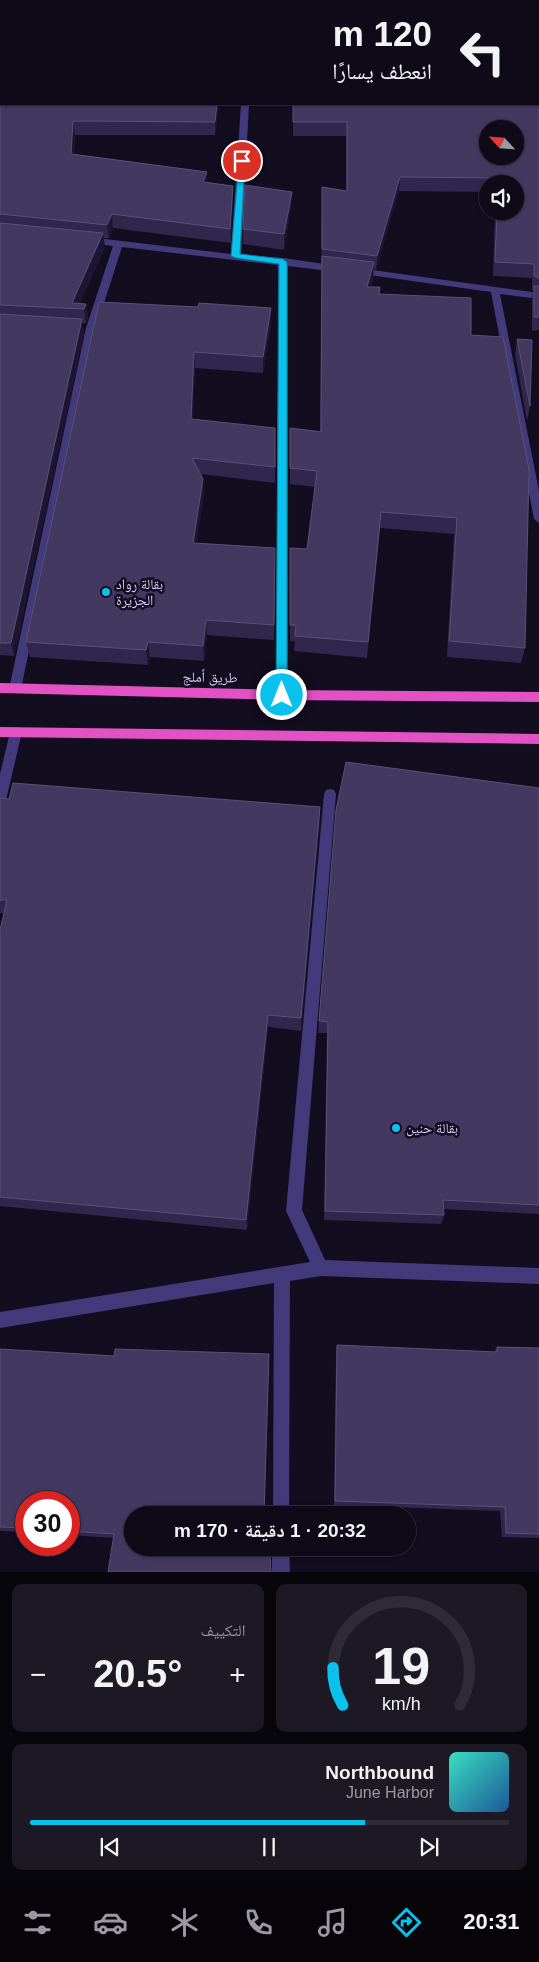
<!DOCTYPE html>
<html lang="ar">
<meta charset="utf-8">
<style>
:root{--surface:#0e0a17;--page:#1c1824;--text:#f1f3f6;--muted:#9b9aa1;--line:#2e2b36;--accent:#09c1ec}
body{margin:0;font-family:Arial,"Noto Naskh Arabic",sans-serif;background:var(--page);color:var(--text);direction:rtl;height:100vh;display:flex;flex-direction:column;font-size:19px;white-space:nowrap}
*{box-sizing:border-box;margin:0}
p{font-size:16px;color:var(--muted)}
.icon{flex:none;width:28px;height:28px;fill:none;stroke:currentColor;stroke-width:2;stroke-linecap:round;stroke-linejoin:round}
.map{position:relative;height:1572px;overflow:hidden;direction:ltr}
.side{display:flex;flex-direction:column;gap:12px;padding:12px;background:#08060d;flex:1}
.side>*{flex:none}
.hud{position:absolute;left:0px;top:0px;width:540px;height:105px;box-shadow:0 1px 4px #0004,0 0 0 1px var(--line);direction:rtl;background:#0e0a17;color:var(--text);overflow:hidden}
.needle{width:32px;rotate:296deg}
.fabs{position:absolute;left:479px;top:120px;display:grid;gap:10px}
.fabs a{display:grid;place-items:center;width:45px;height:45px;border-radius:50%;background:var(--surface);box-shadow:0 1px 4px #0004,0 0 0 1px var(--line);font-size:25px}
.speed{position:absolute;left:15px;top:1491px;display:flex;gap:10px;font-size:25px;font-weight:700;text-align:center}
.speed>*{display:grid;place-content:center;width:65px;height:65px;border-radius:50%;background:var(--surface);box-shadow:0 1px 4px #0004,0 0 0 1px var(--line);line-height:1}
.speed .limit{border:8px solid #d22;background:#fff;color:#111}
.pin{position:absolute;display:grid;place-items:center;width:42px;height:42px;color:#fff;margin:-21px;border:2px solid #fff;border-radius:50%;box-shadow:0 1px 5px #0007}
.me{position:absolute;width:55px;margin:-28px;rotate:0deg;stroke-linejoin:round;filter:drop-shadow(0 0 4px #0008)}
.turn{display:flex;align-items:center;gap:18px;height:105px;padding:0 25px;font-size:22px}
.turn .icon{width:65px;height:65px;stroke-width:2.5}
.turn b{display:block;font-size:35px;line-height:42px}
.big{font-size:38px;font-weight:800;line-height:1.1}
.side .card{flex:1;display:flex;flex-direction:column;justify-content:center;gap:8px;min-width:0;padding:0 18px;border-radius:10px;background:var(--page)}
.side .dial{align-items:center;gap:0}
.dial svg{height:130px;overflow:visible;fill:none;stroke:var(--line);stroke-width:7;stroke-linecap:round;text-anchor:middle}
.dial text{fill:var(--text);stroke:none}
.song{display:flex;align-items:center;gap:15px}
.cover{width:60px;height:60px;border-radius:8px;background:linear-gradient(135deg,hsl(170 70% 55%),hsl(210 70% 35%))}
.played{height:5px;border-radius:2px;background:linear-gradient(90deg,var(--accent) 70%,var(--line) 70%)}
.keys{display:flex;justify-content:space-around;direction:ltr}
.heat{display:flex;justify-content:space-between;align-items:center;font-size:28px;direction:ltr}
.side .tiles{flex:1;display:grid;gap:12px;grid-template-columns:1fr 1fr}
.card:last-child{grid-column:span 2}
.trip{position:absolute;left:124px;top:1506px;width:292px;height:50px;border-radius:25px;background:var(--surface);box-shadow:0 1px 4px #0004,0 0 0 1px var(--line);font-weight:800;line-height:50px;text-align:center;direction:rtl}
.menu{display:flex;height:80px;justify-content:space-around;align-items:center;background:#060409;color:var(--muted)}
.menu .icon{width:35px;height:35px}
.menu .current{color:var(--accent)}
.menu b{font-size:22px;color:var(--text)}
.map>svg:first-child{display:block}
</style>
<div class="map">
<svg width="539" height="1572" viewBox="0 0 539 1572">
<rect width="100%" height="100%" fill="#120d1f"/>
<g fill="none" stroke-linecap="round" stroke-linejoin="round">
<path fill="#433a7c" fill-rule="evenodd" d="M241,104H249L241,255L283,258L338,266L343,269L338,272L288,266V695L282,700L276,695L278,265L122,247L96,328L21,689L19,692H11L9,689L86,328L113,246L88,243L83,240L88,237L231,254Z
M358,268L539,293V299L500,294L539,491V523L534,519L491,292L355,273V269Z
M16,727L20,729L22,732L6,800L4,804L0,805V774L10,732L12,729Z
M330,789L334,790L336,794L302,1210L325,1260L539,1268V1284L321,1276L290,1281L289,1515H273L274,1283L0,1328V1312L310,1262L286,1211L324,794L326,790Z
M272,1548H289L290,1572H272Z"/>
<path fill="#e252c4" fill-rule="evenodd" d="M0,683L282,690L539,692V702L282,700L0,693Z
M0,727L539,734V744L0,737Z"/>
</g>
<path fill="#31274c" d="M0,0H282L281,1L1,104H219L215,135H75L74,154L207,172V182L233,186V199L231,243L113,228L109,238H104L105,247L80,303L86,304L88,317L86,323H82L84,333L14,656L0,655Z
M539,0V330L532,331V300L533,291L532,290V278L493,276L495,211H515V184H488V192L399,191L376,270L374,269L373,279L371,287L379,294L471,335L525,648L521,663L447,657L454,534L380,528L367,658L294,651L295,641H290V548L307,549L315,487L290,484V428L320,431L322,187L346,191V136H293V104Z
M291,207L284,250L243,244V229Z
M198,307L271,308V324L263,373L195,368L193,419L275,428V483L201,474L203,479L204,494L196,543L275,548L274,640L207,635L204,661L150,657L148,665L30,657L26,642Z
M517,339L530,406L527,421L515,354Z
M539,788V1214L443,1209L444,1215L441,1224L324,1220L327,1033H318L336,810Z
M0,798L320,807L301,1031L268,1027L247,1230L0,1206V930L4,913H0Z
M337,1345L494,1352L497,1347L539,1348V1538L502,1537L500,1511L334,1505L336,1352Z
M0,1349L114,1356L269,1354L113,1538L69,1535V1502H26V1532L0,1531Z"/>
<path fill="#1d1532" d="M217,104H219L215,135V122Z
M73,121L75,135L73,168L71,154Z
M207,172V186L203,182Z
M400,177L399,191L376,270L377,256Z
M233,186V199L231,243L230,229Z
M292,192L291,207L284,250V234Z
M112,214L113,228L109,238L107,225Z
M103,233L105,247L77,309L72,303Z
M374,262L373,279L366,304L367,287Z
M86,304L88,317L86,323L84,309Z
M271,308V324L263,373V357Z
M82,319L84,333L14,656L11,643Z
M194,352L195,368L192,434L191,419Z
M203,479L204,494L194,558L193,543Z
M206,620L207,635L204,661L203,646Z
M148,642L150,657L148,665L146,650Z
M320,807V822L301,1031V1018Z
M268,1015V1027L247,1230L246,1220Z"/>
<path fill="#43385f" stroke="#5a5078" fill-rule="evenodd" d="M0,0H276V1H1V104H217L215,122L73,121L71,154L207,172L203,182L233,186L230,229L112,214L107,225L0,214Z
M293,0H539V278L534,276V264L495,262L497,211H515V184H497L498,178L400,177L377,256L322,249V187L347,191V122H293V104H539V1H293ZM488,129H515V156H488Z
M245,185L292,192L284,234L243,229Z
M0,223L103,233L72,303L86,304L84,309L0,305Z
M322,256L374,262L367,287H380L379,294L471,298V335L503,337L529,470L525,648L449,641L457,518L381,512L368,642L295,636L296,625H290V548L307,549L317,471L290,468V428L321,432Z
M534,286H539V317H534Z
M99,302L198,307L199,303L271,308L263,357L194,352L191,419L275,428V467L192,458L203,479L193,543L275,548L274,625L206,620L203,646L148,642L146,650L26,642Z
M0,314L82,319L11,643H0Z
M517,339L532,340L530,406Z
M346,762L539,788V1205L443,1200L444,1215L325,1211L328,1022L319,1021L336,810Z
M13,783L320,807L301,1018L268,1015L246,1220L0,1197V930L7,900H0V798L9,799Z
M337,1345L497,1352V1347L539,1348V1534L506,1533L505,1507L335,1501Z
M0,1349L114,1356L115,1349L269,1354L264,1515H132V1548H263V1555L270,1556L271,1572H108L114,1534L69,1531V1502H26V1528L0,1527Z"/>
<path fill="#09c1ec" stroke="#067d99" d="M239,159L245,161L240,254L283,259L287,262V695L282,699L276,695L279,264L236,258L231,256Z"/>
<g fill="#09c1ec" stroke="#120d1f" stroke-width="2">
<circle cx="106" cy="592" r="5"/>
<circle cx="396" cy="1128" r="5"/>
</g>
<g text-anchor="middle" stroke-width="5" stroke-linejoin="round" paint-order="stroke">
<g font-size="14" fill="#d7cdfd" stroke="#120d1f" text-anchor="start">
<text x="116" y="589">بقالة رواد<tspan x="116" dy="16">الجزيرة</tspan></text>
<text x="406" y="1133">بقالة حنين</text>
</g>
<g font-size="14" fill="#d7cdfd" stroke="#120d1f">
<text transform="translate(210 677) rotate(1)" y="5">طريق أملج</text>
</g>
</g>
</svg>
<div class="fabs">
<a><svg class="needle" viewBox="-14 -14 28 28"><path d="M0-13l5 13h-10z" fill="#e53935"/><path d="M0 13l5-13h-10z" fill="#9b9aa1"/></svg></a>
<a><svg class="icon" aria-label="sound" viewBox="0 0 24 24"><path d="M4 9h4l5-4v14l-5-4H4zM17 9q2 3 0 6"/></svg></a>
</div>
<div class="speed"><div class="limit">30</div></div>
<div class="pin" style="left:242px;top:161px;background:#d93025"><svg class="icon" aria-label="arrive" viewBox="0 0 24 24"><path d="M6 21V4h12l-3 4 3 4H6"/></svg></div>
<svg class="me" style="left:282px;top:695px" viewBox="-20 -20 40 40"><circle r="17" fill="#09c1ec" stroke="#fff" stroke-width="3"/><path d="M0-11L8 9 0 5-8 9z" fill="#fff"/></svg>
<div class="trip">20:32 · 1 دقيقة · 170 m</div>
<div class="hud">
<div class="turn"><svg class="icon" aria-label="left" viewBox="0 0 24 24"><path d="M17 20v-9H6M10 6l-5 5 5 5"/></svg><div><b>120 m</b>انعطف يسارًا</div></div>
</div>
</div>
<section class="side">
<div class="tiles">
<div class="card dial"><svg viewBox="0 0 100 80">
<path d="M14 69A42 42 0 1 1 86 69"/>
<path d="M14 69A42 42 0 0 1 8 46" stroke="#09c1ec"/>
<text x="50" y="56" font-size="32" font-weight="700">19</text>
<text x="50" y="72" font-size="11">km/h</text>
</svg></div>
<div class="card"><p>التكييف</p>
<div class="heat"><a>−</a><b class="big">20.5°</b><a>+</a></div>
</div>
<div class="card">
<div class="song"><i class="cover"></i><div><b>Northbound</b><p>June Harbor</p></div></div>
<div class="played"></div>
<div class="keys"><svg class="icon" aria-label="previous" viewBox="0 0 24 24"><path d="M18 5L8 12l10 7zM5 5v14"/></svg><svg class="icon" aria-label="pause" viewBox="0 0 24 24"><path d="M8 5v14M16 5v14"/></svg><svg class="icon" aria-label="next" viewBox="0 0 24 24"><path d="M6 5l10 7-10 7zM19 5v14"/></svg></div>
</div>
</div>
</section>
<nav class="menu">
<b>20:31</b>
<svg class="icon current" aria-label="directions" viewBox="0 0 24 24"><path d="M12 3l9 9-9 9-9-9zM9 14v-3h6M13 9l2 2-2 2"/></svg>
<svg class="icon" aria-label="music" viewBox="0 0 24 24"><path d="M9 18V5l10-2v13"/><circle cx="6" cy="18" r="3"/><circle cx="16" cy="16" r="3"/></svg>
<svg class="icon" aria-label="phone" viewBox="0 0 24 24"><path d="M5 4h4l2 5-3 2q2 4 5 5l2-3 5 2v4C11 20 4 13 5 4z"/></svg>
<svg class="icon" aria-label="climate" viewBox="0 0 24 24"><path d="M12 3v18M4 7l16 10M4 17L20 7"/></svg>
<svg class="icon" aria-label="car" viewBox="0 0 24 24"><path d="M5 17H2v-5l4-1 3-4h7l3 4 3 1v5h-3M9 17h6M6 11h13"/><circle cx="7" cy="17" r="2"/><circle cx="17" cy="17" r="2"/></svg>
<svg class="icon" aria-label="filters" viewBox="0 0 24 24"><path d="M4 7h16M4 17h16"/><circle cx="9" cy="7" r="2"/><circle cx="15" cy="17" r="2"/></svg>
</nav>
